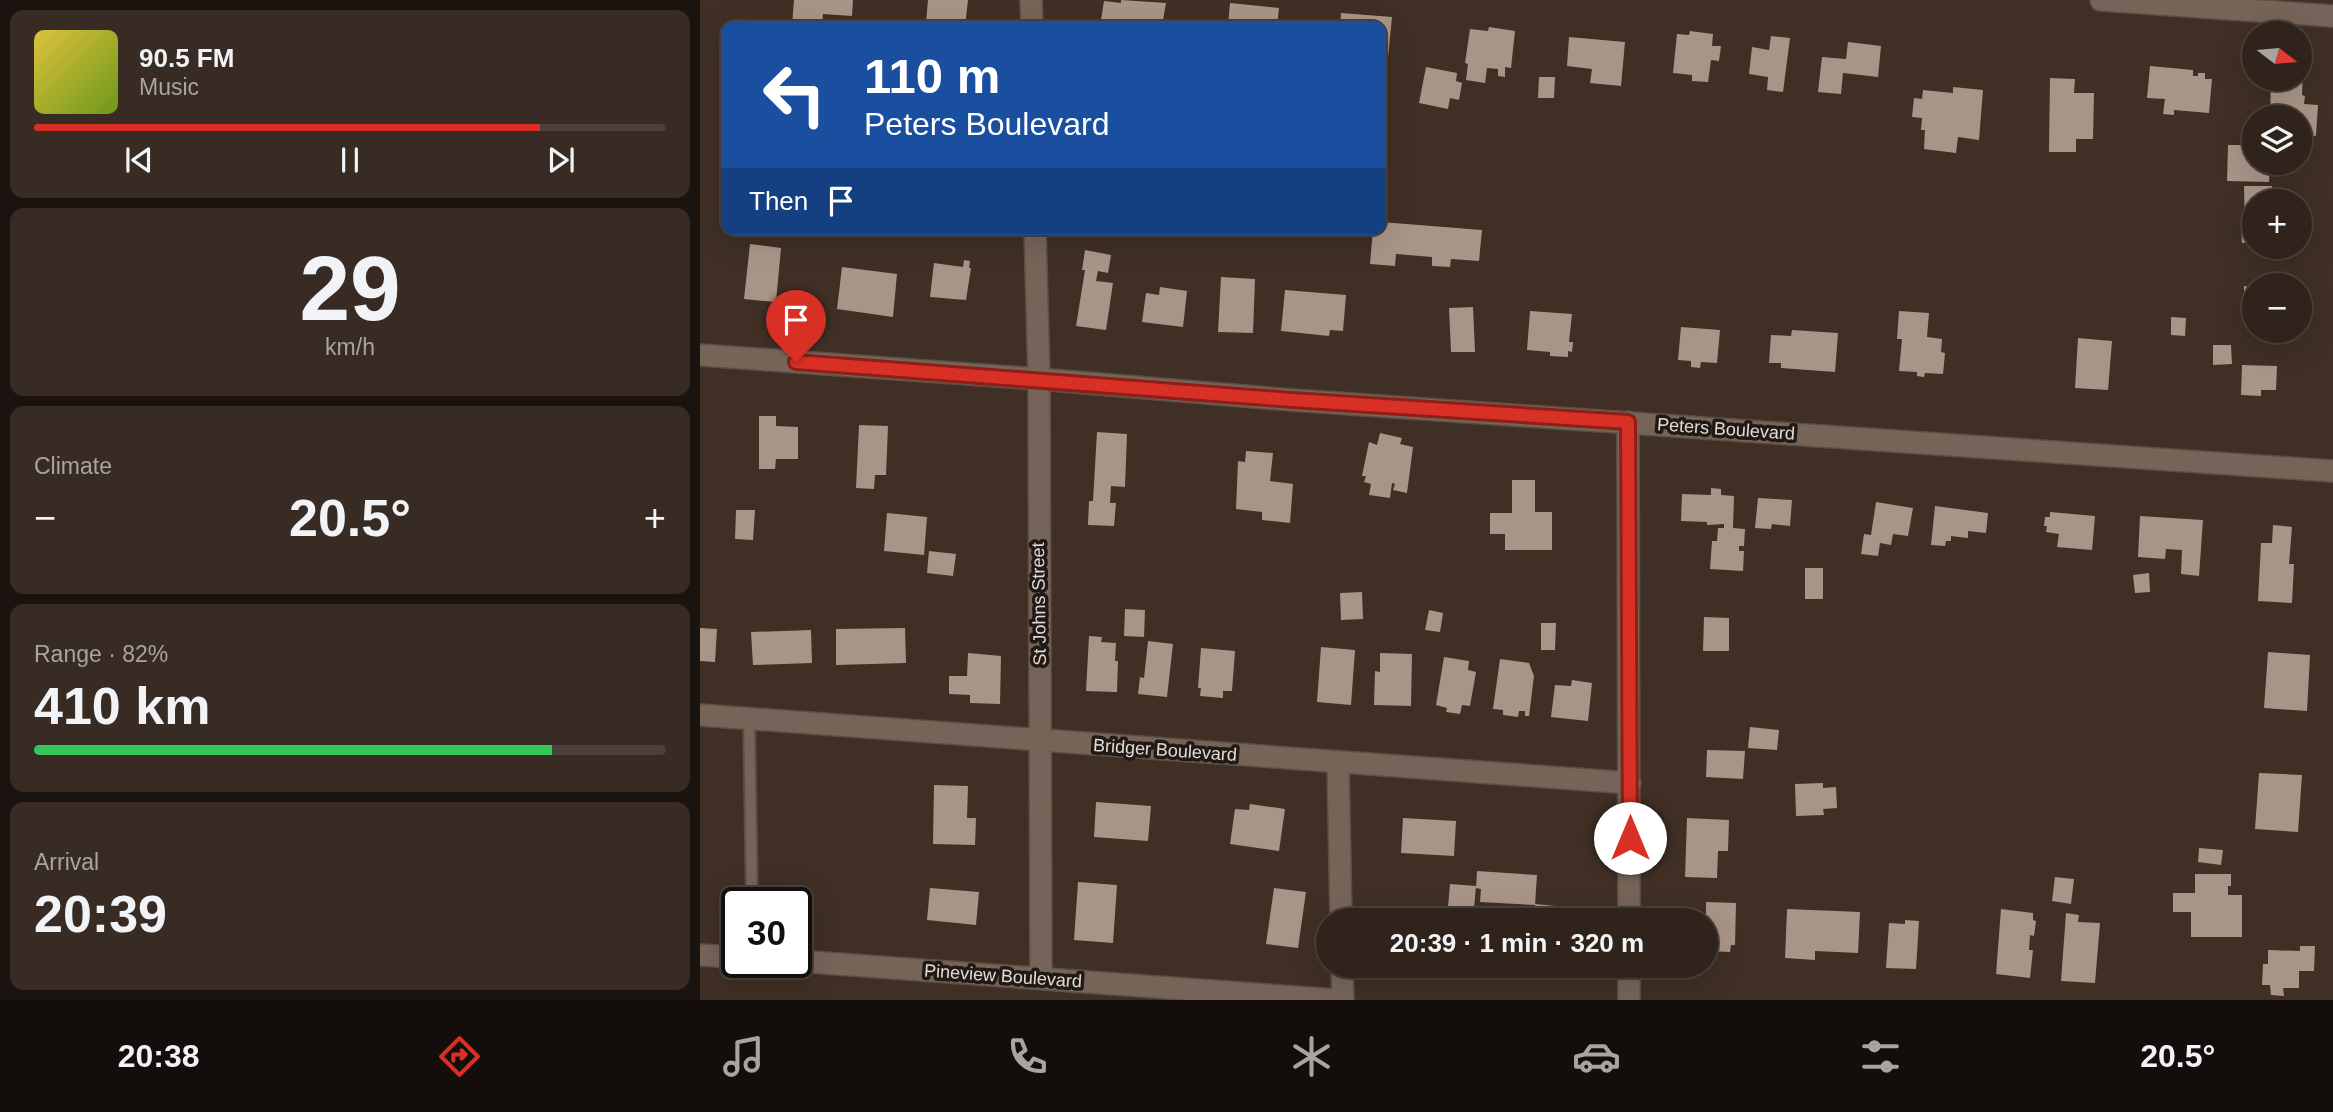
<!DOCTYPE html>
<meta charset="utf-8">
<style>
:root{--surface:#2f231b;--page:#372b24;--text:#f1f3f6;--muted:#a7a4a3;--line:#4a403a;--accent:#d93025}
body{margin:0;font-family:Helvetica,sans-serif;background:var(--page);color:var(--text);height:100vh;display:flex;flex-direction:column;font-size:26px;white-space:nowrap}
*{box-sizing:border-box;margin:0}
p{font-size:23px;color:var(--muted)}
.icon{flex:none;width:38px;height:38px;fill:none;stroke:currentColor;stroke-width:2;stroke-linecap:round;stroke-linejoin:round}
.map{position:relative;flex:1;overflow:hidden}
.sheet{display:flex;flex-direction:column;gap:10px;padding:10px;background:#1a130f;width:700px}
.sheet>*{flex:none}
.guide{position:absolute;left:21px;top:21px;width:665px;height:214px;border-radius:14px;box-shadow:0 7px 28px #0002,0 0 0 2px var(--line);background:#1a4fa0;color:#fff;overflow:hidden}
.needle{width:46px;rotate:106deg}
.buttons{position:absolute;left:1542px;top:21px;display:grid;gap:14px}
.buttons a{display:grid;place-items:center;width:70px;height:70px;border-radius:50%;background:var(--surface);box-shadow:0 7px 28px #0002,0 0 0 2px var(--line);font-size:35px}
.speed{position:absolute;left:21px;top:887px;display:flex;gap:14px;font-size:35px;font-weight:700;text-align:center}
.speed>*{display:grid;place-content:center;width:91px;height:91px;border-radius:50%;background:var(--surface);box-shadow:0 7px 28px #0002,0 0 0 2px var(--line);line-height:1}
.speed .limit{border:4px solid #111;border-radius:10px;background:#fff;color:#111}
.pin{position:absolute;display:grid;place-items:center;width:60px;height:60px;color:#fff;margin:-72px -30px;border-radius:50% 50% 50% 0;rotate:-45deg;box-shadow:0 0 7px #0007}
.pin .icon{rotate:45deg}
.me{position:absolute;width:77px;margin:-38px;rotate:0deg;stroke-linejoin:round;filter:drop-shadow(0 0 5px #0008)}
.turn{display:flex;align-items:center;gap:24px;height:147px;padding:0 28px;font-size:32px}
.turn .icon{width:91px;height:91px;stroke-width:2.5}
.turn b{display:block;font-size:49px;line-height:60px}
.then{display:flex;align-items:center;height:66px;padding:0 28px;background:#0003;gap:14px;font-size:26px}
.big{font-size:52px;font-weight:800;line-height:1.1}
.sheet .tile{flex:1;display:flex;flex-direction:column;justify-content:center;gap:10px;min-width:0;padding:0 24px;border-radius:14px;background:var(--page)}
.sheet .dial{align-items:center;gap:0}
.dial b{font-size:91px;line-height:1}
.song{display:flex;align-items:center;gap:21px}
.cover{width:84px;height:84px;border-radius:10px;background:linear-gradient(135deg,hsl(50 70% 55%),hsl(80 70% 35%))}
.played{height:7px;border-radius:4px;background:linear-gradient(90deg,var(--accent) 80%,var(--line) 80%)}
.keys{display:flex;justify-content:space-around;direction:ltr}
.heat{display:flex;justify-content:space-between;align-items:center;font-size:38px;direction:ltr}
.charge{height:10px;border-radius:5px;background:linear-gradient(90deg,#34c759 82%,var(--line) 0)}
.trip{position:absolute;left:616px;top:908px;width:402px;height:70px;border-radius:35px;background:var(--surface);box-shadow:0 7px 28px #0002,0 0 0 2px var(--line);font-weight:800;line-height:70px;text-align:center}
.menu{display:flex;height:112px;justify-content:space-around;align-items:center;background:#130e0b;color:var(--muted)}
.menu .icon{width:49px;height:49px}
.menu .current{color:var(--accent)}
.menu b{font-size:32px;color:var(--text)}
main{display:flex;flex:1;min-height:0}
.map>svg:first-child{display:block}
</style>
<main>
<section class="sheet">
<div class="tile">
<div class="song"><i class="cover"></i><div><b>90.5 FM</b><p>Music</p></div></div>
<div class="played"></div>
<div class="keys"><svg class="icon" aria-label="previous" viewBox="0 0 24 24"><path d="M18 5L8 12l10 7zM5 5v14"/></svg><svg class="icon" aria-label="pause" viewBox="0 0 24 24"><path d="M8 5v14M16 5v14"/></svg><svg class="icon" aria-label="next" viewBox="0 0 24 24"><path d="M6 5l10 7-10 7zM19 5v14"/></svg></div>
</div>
<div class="tile dial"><b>29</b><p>km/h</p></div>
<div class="tile"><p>Climate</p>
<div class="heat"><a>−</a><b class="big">20.5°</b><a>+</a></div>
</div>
<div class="tile"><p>Range · 82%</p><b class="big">410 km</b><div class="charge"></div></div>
<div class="tile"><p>Arrival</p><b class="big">20:39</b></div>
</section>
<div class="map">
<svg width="1633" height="1000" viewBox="0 0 1633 1000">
<rect width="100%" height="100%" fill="#3f2f24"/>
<path fill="#a99588" d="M94,0H153L152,16L123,14L122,26H92Z
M228,0H268L265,26L226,23Z
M421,0L466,3L462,26H400L404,1L421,3Z
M530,3L579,8L577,26H528Z
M641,13L692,17L687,67L681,66V26H640Z
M789,27L815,31L811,68L805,67V77L798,76V69L787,68L785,83L766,80L768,64L765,63L770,29L788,31Z
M990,31L1013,34L1012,46H1021L1019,61L1011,60L1008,82L992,81V75L973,73L977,34L989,35Z
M1071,36L1090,38L1083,92L1067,90L1068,77L1049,74L1052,47L1069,50Z
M869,37L925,42L921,86L890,83L892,69L867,66Z
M1148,42L1181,46L1178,77L1143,73L1141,94L1118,92L1122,57L1146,59Z
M1450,66L1493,70V76H1498V73H1505V79H1512L1509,113L1474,110V115L1463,114L1465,99L1447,98Z
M726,67L757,73L756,81L762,83L759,100L750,98L748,109L719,103Z
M1600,70H1603L1602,95L1605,96L1604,104L1618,105L1616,136L1600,135V117H1570L1571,79H1600Z
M839,77H855L854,98H838Z
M1350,78L1375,79L1374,93H1394L1393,139H1376V152H1349Z
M1253,87L1283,90L1279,140L1258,137L1256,153L1224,149L1225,130H1221L1222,118L1212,117L1214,98L1222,99L1223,90L1253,93Z
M1528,145H1554V163H1570L1569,182L1527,181Z
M1544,186H1572V189H1583V201H1554V242L1542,243L1541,226H1545Z
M681,222L782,230L779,261L751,259L750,267L732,266V257L696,254L695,266L670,264L673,229H681Z
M50,244L81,248L76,302L44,299Z
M385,250L411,255L408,273L398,271L396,281L413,283L406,330L376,326L385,270H382Z
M264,260L270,261L269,268H271L266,300L230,297L234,263L263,267Z
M142,267L197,274L193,317L137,309Z
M521,277L555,279L553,333L518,332Z
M1544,286L1554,287V311L1544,310Z
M460,287L487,291L483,327L442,322L446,293L459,295Z
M585,290L646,295L643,331L630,330L629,336L581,331Z
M773,307L775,352H751L749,308Z
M830,311L872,314L869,342H873L872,352L868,351V357L850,356V352L827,350Z
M1199,311L1229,313L1227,337L1242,339L1241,352L1245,353L1243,374L1225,373L1224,377L1217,376V372L1199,371L1202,339H1197Z
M1471,317L1486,318L1485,336L1471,335Z
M981,327L1020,330L1017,363L1001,362L1000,368L991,367V361L978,360Z
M1092,330L1138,333L1135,372L1081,368V363H1069L1071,335L1091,336Z
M1378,338L1412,341L1408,390L1375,388Z
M1513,345H1531L1532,364L1513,365Z
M1542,365L1577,366L1576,390H1561V396L1541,395Z
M59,416H76V426L98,427V459H76L75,469H59Z
M159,425L188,426L186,475H175L174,489L156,488Z
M397,432L427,434L425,487L411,486L410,503H416L414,526L388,525L389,501H393Z
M680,433L702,438L700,444L713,447L707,493L693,490L695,484L692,483L690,498L669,495L671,484L664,482L666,476H662L669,442L677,445Z
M546,451L573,453L570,481L593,484L590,523L562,520V512L536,509L538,461L545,462Z
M812,480H835V512H852V550H805V534H790V513H812Z
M1011,488L1021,489V495L1034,496L1033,528L1045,529L1044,546H1039V551H1044L1043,571L1010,569L1012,541H1017L1018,528H1024V524L1007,525V522L981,521L982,494L1011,495Z
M1058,498L1092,500L1090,526L1072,524L1071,529L1055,528Z
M1176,502L1213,508L1208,536L1193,534L1191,545L1180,543L1178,556L1161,554L1164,534L1171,535Z
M1235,506L1288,513L1286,533L1268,531V538L1251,536V541H1246L1245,546L1231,545Z
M36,510H55L53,540L35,539Z
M1350,512L1395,516L1392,550L1357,547L1359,534L1346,532L1347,526H1344L1345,517H1350Z
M187,513L227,517L224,555L184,551Z
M1440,516L1503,520L1499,576L1481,574L1482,550L1466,549L1465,559L1438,557Z
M1573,525L1592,527L1589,564H1594L1592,603L1558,601L1561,543H1572Z
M229,551L256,554L253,576L227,573Z
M1105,568H1123V599H1105Z
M1449,573L1450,592L1435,593L1433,575Z
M662,592L663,619L641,620L640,593Z
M425,609L445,610L444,637L424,636Z
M729,610L743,613L740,632L725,630Z
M1004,617L1029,618V651H1003Z
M841,623H856L855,650H841Z
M0,628L17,629L15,662L0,661Z
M205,628L206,663L136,665V629Z
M111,630L112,663L53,665L51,632Z
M389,636L402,637L401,642L416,643L415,661H418L417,692L386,691Z
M448,641L473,644L467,697L438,694L440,677L444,678Z
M621,647L655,650L651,705L617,702Z
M501,648L535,651L532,691H523V698L500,696L501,688H498Z
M1568,652L1610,655L1607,711L1564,708Z
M268,653L301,656L300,704L270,703V695L249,694V676H267Z
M680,653L712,654L711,706L674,705L675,671L680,672Z
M744,657L769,661L768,670L776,672L770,706L762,705L760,714L746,712L747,708L736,705Z
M800,659L829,663L834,676L829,716H825V711H819L818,717L803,715V710L793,709Z
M872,680L892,683L888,721L851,717L855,685L871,686Z
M1050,727L1079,730L1077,750L1048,748Z
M1007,750L1045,751L1043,779L1006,777Z
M1559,773L1602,775L1598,832L1555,829Z
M1123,783V788L1136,787L1137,808L1123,809L1124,815L1096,816L1095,784Z
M234,785L268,786L267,818H276L275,845L233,844Z
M396,802L451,806L448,841L394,837Z
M550,804L585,809L579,851L530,844L535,809L549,810Z
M703,818L756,821L754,856L701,853Z
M987,818L1029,820L1028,851H1018L1017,878L985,877Z
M1499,848L1523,850L1521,865L1498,862Z
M777,871L837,875L835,905L780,902L781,889L776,888Z
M1495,874H1531V886H1528V895H1542V937H1491V912H1473V893H1495Z
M1355,877L1374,879L1371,904L1352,901Z
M378,882L417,885L413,943L374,940Z
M750,884L776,886L774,909L748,907Z
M230,888L279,892L276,925L227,920Z
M574,888L606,892L598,948L566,944Z
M1006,902L1036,903L1035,945H1031L1030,952L1009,951L1010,941H1006Z
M835,904L866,907L865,920H834Z
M674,907L713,910L712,920H673Z
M1087,909L1160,912L1158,953L1115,951V960L1085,958Z
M1301,909L1333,913V920L1336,921L1334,936L1330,935L1329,950H1333L1330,978L1296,974Z
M1366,913L1379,915L1378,922L1400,923L1395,983L1361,981Z
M1205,920L1219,921L1216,969L1186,968L1189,923L1205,924Z
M1600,946H1615L1614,971H1599V988H1583L1584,996L1571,995L1570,985H1562L1563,964H1568V950L1600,951Z"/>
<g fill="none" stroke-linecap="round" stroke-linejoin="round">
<defs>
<path id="service" d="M49,718L52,903"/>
<path id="minor" d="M331,0L332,26
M1401,0L1633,16
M335,229L339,379L341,978
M0,355L339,379L592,400L1633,471
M928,422L929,920
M0,715L930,783
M638,762L641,920
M0,955L37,957
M96,961L636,1000
M642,966L643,1000
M929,1000V966"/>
</defs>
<use href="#service" stroke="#5b4e44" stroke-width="14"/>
<use href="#minor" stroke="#5b4e44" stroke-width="24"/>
<use href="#service" stroke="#766458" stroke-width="10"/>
<use href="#minor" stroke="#766458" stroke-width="21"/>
</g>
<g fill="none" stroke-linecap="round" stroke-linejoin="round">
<defs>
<path id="route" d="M96,362L592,400L928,422L930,838"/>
</defs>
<use href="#route" stroke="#8d1f18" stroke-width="18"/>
<use href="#route" stroke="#d93025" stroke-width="12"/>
</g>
<g text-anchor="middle" stroke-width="7" stroke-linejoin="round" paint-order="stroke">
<g font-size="18" fill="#e4dad3" stroke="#211914">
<text transform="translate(1026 429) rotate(4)" y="6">Peters Boulevard</text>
<text transform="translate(339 604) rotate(-91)" y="6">St Johns Street</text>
<text transform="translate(465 750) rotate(4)" y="6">Bridger Boulevard</text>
<text transform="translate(303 976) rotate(4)" y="6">Pineview Boulevard</text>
</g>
</g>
</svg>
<div class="buttons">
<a><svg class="needle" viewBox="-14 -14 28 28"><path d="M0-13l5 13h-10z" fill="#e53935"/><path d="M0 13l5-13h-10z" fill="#a7a4a3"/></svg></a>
<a><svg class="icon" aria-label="layers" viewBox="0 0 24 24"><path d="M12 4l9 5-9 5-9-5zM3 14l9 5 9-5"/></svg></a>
<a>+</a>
<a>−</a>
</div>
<div class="speed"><div class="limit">30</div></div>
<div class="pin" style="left:96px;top:362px;background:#d93025"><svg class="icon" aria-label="arrive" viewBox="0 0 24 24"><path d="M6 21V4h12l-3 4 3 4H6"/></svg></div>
<svg class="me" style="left:930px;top:838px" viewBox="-20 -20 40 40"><circle r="19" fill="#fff"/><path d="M0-13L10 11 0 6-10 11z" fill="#d93025"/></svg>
<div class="trip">20:39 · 1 min · 320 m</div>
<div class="guide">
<div class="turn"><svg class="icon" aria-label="left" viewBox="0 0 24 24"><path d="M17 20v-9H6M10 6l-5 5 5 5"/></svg><div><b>110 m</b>Peters Boulevard</div></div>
<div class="then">Then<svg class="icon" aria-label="arrive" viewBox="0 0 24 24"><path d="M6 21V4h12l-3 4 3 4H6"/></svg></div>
</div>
</div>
</main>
<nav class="menu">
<b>20:38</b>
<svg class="icon current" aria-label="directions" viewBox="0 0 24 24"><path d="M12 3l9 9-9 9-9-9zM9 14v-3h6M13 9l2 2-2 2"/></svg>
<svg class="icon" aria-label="music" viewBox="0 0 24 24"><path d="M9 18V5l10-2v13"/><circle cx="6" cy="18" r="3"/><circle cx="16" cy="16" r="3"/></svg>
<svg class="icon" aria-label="phone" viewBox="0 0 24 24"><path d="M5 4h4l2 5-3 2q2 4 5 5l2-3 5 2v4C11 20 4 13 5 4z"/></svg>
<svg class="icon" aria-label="climate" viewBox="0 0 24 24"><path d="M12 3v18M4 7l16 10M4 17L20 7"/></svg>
<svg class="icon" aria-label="car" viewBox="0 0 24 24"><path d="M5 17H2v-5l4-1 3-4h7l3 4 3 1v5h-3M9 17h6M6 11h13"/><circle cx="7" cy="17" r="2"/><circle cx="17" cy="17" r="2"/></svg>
<svg class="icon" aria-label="filters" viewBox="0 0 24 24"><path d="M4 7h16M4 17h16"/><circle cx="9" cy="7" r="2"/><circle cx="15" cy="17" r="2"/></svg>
<b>20.5°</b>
</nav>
